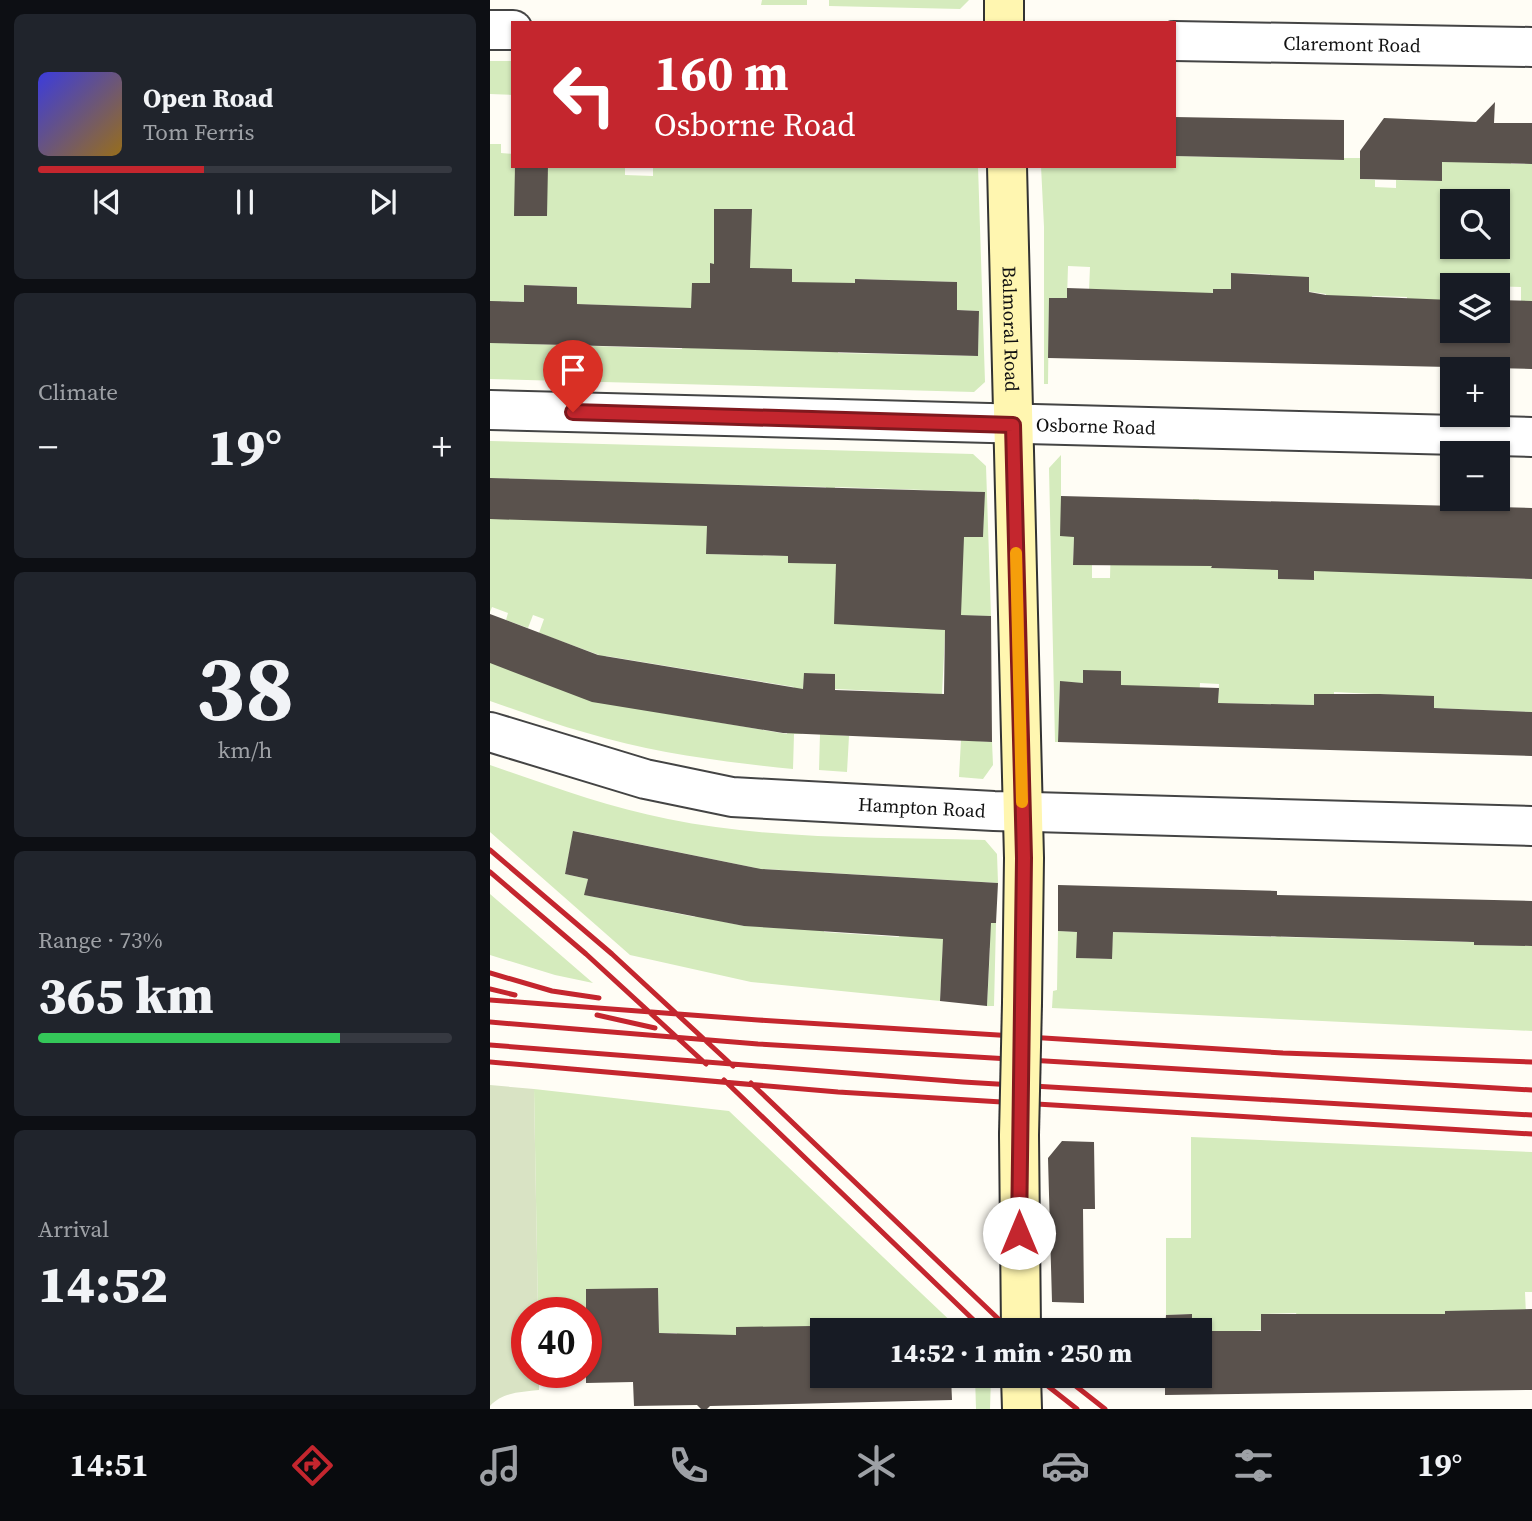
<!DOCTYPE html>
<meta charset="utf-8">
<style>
:root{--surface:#171b24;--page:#20242c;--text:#f1f3f6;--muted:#9ea1a6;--line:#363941;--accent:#c4262e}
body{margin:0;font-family:"Source Serif 4",serif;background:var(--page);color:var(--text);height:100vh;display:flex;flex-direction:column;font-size:26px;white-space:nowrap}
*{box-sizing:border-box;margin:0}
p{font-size:23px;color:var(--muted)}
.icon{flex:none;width:38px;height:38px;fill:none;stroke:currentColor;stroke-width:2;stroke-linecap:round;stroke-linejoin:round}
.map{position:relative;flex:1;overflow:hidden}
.sheet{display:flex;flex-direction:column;gap:14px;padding:14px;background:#0d0f14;width:490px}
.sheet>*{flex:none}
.guide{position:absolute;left:21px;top:21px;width:665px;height:147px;border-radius:0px;box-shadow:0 2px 5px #0004;background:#c4262e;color:#fff;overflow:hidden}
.tools{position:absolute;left:950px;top:189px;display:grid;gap:14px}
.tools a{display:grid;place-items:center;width:70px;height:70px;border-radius:0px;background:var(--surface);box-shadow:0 2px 5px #0004;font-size:35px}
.speed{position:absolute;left:21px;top:1297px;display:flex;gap:14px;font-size:35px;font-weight:700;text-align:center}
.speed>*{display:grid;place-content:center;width:91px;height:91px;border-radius:50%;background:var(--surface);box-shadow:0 2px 5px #0004;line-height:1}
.speed .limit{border:10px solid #d22;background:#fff;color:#111}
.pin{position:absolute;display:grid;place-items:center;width:60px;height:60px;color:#fff;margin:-72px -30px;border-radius:50% 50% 50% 0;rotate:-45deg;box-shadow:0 0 7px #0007}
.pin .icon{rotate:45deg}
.me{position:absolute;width:77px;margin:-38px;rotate:0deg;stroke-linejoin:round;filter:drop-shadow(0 0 5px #0008)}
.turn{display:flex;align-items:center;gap:24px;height:147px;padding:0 28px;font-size:32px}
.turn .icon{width:91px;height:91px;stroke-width:2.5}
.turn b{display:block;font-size:49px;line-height:60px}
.big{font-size:52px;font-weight:800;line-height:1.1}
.sheet .widget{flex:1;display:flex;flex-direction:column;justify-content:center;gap:10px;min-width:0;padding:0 24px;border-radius:10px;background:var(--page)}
.sheet .dial{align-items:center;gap:0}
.dial b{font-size:91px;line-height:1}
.song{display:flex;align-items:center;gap:21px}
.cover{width:84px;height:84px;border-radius:10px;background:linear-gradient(135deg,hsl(240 70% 55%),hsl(40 70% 35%))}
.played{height:7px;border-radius:4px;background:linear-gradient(90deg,var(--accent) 40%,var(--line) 40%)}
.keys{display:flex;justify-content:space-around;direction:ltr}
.heat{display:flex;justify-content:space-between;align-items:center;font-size:38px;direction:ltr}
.charge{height:10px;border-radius:5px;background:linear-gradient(90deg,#34c759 73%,var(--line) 0)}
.trip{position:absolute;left:320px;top:1318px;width:402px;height:70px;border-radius:0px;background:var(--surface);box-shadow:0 2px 5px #0004;font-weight:800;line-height:70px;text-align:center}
.menu{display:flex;height:112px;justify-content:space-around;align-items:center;background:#090b0e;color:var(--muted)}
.menu .icon{width:49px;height:49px}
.menu .active{color:var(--accent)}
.menu b{font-size:32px;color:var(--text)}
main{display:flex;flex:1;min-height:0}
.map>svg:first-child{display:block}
</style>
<main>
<section class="sheet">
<div class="widget">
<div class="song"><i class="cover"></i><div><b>Open Road</b><p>Tom Ferris</p></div></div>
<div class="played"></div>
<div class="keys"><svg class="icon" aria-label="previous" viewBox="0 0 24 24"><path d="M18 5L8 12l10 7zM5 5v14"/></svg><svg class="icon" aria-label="pause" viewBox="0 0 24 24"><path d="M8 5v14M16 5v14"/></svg><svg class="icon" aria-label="next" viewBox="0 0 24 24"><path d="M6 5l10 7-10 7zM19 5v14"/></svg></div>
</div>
<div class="widget"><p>Climate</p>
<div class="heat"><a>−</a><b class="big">19°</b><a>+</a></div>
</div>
<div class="widget dial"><b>38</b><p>km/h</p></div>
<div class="widget"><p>Range · 73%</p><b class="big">365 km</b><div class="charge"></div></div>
<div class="widget"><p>Arrival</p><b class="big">14:52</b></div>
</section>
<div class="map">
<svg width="1042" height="1409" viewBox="0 0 1042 1409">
<rect width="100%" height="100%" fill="#fffdf5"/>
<path fill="#d5ebbd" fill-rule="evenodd" d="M272,0H317V5H271Z
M339,0H479L470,9L339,6Z
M0,61H23V95L0,94Z
M0,144H11V153L23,154V166H30L31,173H58V166H135V175L163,176V166H488L495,382L484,392L0,379ZM221,264H236V281H254L253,307H286V269H302V282L319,283L318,308L336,309L335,351L201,348L202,283H220ZM366,279L400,280L399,308L434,309L435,281L467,282V310L489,311L488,356L348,353L349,308H365ZM34,285L87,287V304L193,308L192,349L10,343L11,301L34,302Z
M684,156L853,160V158H870V179L885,180V187L906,188V180L952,181V162L1021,161V164H1042V301H1031V287L962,285V300H945L917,323V297L882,296L881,322H835L836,294L780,286V274L742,273L741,289H723L722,318L599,291L600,267L578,266L577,298H559L558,384H554V227L551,166H684ZM962,201H1008V247H962Z
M0,441L483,454L496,466L501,616L456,615L452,694L345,689V674L314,673L312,734H304L303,769C234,762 163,753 97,733C64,724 32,712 0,701V663L109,655L49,633L54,619L43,615L38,628L16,620L18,613L2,607L0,612V519L192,484L0,478ZM203,484L336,487L334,563H298V556L217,554V526ZM345,487L494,492L493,537L343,532ZM116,656L304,687L297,734L108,702Z
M571,455V496L584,537L583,564L602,565V578H620L621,538L702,540L703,499H709L708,538L722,539V568L758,569L789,541L788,579L824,580L825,542L840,503H850L849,571L978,546L977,577L1042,579V712L944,708V697L844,692V695L825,694L824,705L728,703L729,684L710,683L709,702L666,700L593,671V683L570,682L568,742H565L559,468Z
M330,734L359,736L357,772L329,770Z
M471,740L502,742L503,765L493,779L469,777Z
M0,765C58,785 117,807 178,819C281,840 390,837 495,840L507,854L508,883L275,869L273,927L303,929L304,915L334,917V932L409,937L411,918L506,923L504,1006H497L500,948L453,945L450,1001L261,982L140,955L0,832ZM84,831L266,868L254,926L221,919L208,902L205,917L95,895L98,879L75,874Z
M0,894L103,983L65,975L0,955Z
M568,931L587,932V958L621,959L623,932L785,937L791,934V937L978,942L984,939L985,945L1042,946V1031L562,1008L563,991L567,990Z
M44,1089L239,1111L470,1330H460V1324L443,1330L428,1324L393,1325V1330C373,1323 352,1324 332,1330V1353V1326L247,1353L188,1364L187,1333H169L168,1288L96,1312H48Z
M701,1137L1042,1152V1292H1035L1036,1315L956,1350L807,1316L806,1313L771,1314V1330L758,1331L754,1354V1331H735V1354L711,1333L710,1330H702V1314L676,1315V1238H701Z
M485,1376H501L500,1409H486Z"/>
<path fill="#d9e3c4" d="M0,1085L44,1089L48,1312H37V1372H49V1390C32,1392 12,1392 0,1406Z"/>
<path fill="#5a524d" d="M1005,102L1004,123H1042V164L952,162V181L870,179V151L894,118L986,122Z
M684,117L854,120V160L684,156Z
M25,166H58L57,216H24Z
M224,209H262L260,268L302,269V282L365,283V279L467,282V310L489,311L488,356L0,343V301L34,302V285L87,287V304L201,308L202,283H220V263L224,264Z
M741,273L819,277V292L836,295L962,300V331H1008V300L1042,301V369L558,358L559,298H577V288L723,293V289H741Z
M0,478L495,492L493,537H474L471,615L501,616L502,742L293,733L102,702L0,663V614L108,655L313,689L314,673L345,674V690L454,694L455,630L344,624L346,564L298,563V556L216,554L217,526L0,519Z
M571,496L1042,508V579L824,571V580L788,579V570L721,568L722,566L583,565L584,537L570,536Z
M593,670L631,671V685L729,688L728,703L824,705V694H890L944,696V708L1042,712V756L568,742L570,681L593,683Z
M83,831L271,869L508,883L506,923H501L497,1006L450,1001L453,939L254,926L94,895L98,879L75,874Z
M568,885L787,891V895L1042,901V946L984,945V942L623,932L622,959L586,958L587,932L568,931Z
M572,1141L604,1142L605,1209H593L594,1303L562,1302L558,1158Z
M168,1288L169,1333L246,1335V1327L460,1324V1330H332V1376H461L462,1400L220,1406L217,1409H211L207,1405L144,1406L143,1382L96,1383V1289Z
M1042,1309V1390L675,1395V1376H710V1331H771V1314H955V1311Z
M702,1314V1330H675L676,1315Z"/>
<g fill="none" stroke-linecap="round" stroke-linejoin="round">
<defs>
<g id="street">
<path d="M0,30H23"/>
<path id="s1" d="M684,41L1042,47"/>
<path id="s2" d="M0,410L1042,437"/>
<path id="s3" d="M0,732L155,779L242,797L504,811L1042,826"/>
</g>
<g id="secondary">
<path d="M514,0V23"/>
<path id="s4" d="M517,166L534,858L532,1003"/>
<path d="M529,1135L531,1330"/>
<path d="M531,1376L532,1409"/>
</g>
</defs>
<use href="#street" stroke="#444" stroke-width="42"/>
<use href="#secondary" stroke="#333" stroke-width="42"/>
<use href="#street" stroke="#fff" stroke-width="38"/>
<use href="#secondary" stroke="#fff6b0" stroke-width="38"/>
<path stroke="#c4262e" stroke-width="5" d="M0,850L122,954L243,1066
M0,872L96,954L216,1064
M0,973L62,991L109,998
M0,989L25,995
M0,1000L268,1020L793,1053L1042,1062
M107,1015L165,1028
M0,1022L268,1044L1042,1090
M0,1045L473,1082L1042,1115
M0,1062L348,1092L1042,1134
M234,1080L494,1330
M261,1083L520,1330
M545,1376L587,1409
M573,1376L615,1409"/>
<defs>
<path id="secondary-bridge" d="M529,1135L532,1003"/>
</defs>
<use href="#secondary-bridge" stroke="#333" stroke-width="42" stroke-linecap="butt"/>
<use href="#secondary-bridge" stroke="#fff6b0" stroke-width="38"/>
</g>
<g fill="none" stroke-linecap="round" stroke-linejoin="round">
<defs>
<path id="route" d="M83,412L523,425L534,858L529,1233"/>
</defs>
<use href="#route" stroke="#7f191e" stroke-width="18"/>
<use href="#route" stroke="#c4262e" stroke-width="12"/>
<path stroke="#f59e0b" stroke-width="12" d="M526,553L532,802"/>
</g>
<g text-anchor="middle" stroke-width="7" stroke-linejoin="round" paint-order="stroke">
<g font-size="19" fill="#111" stroke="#fff">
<text dy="7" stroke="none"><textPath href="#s1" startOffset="178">Claremont Road</textPath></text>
<text dy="7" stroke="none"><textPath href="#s4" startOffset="163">Balmoral Road</textPath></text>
<text dy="7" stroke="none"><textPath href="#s2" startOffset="606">Osborne Road</textPath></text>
<text dy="7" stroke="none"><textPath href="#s3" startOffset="441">Hampton Road</textPath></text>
</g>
</g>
</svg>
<div class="tools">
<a><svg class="icon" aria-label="search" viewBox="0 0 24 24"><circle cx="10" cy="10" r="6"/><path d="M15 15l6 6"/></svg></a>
<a><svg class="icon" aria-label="layers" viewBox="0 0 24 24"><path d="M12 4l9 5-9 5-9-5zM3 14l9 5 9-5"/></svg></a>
<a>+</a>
<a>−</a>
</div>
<div class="speed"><div class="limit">40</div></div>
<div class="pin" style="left:83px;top:412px;background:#d93025"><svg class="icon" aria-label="arrive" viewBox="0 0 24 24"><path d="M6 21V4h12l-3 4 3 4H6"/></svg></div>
<svg class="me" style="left:529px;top:1233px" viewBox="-20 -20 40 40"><circle r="19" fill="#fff"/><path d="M0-13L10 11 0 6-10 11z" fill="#c4262e"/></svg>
<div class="trip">14:52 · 1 min · 250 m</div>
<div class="guide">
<div class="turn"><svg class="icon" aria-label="left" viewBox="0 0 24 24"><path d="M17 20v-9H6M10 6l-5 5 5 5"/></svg><div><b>160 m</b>Osborne Road</div></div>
</div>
</div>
</main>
<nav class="menu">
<b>14:51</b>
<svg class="icon active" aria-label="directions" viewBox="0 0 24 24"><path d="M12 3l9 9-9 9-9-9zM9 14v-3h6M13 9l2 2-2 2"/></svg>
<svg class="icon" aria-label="music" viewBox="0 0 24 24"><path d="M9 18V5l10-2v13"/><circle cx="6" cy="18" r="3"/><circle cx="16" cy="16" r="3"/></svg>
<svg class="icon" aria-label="phone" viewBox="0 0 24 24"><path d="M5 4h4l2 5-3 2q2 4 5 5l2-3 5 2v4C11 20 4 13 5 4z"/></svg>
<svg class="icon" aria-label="climate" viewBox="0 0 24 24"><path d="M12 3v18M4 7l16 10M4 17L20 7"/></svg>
<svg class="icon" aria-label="car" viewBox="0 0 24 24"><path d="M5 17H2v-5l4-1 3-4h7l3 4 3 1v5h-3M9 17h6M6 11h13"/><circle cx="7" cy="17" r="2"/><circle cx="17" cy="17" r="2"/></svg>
<svg class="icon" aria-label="filters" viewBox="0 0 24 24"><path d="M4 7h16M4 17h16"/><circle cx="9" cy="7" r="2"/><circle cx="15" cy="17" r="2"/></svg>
<b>19°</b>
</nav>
